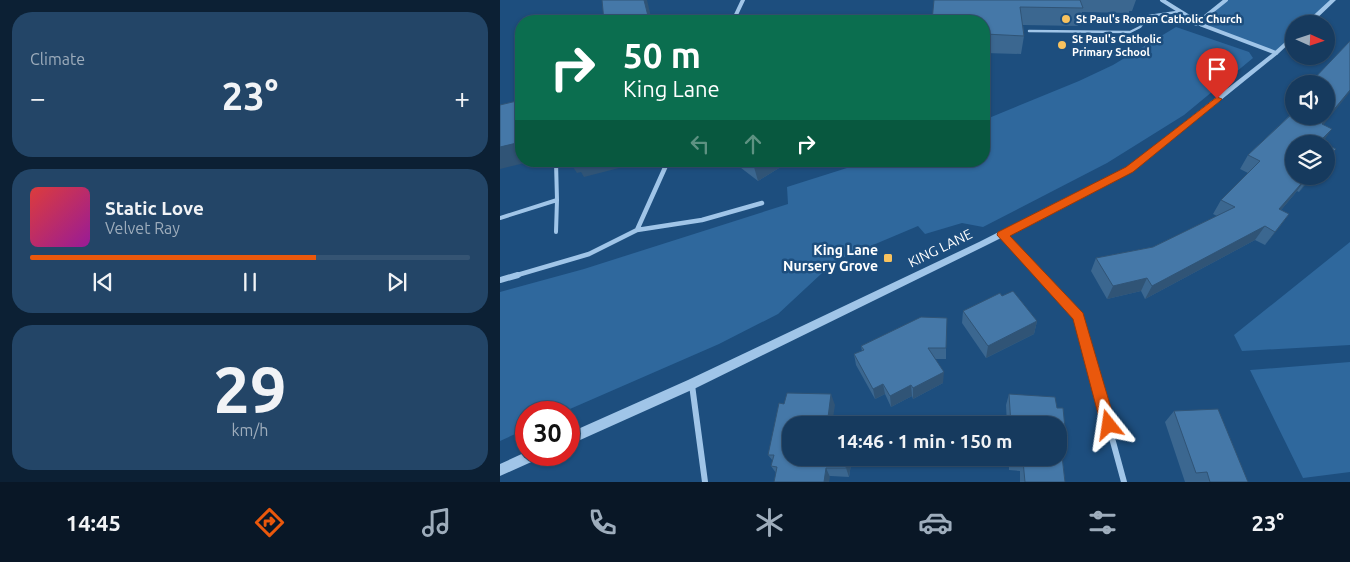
<!DOCTYPE html>
<meta charset="utf-8">
<style>
:root{--surface:#163a5e;--page:#234567;--text:#f1f3f6;--muted:#9eadbc;--line:#355473;--accent:#ea580c}
body{margin:0;font-family:Ubuntu,sans-serif;background:var(--page);color:var(--text);height:100vh;display:flex;flex-direction:column;font-size:19px;white-space:nowrap}
*{box-sizing:border-box;margin:0}
p{font-size:16px;color:var(--muted)}
.icon{flex:none;width:28px;height:28px;fill:none;stroke:currentColor;stroke-width:2;stroke-linecap:round;stroke-linejoin:round}
.map{position:relative;flex:1;overflow:hidden}
.sheet{display:flex;flex-direction:column;gap:12px;padding:12px;background:#0c2034;width:500px}
.sheet>*{flex:none}
.top-card{position:absolute;left:15px;top:15px;width:475px;height:152px;border-radius:20px;box-shadow:0 1px 4px #0004,0 0 0 1px var(--line);background:#0b6e4f;color:#fff;overflow:hidden}
.needle{width:32px;rotate:93deg}
.buttons{position:absolute;left:785px;top:15px;display:grid;gap:10px}
.buttons a{display:grid;place-items:center;width:50px;height:50px;border-radius:50%;background:var(--surface);box-shadow:0 1px 4px #0004,0 0 0 1px var(--line);font-size:25px}
.speed{position:absolute;left:15px;top:401px;display:flex;gap:10px;font-size:25px;font-weight:700;text-align:center}
.speed>*{display:grid;place-content:center;width:65px;height:65px;border-radius:50%;background:var(--surface);box-shadow:0 1px 4px #0004,0 0 0 1px var(--line);line-height:1}
.speed .limit{border:8px solid #d22;background:#fff;color:#111}
.pin{position:absolute;display:grid;place-items:center;width:42px;height:42px;color:#fff;margin:-51px -21px;border-radius:50% 50% 50% 0;rotate:-45deg;box-shadow:0 0 5px #0007}
.pin .icon{rotate:45deg}
.me{position:absolute;width:55px;margin:-28px;rotate:345deg;stroke-linejoin:round;filter:drop-shadow(0 0 4px #0008)}
.turn{display:flex;align-items:center;gap:18px;height:105px;padding:0 25px;font-size:22px}
.turn .icon{width:65px;height:65px;stroke-width:2.5}
.turn b{display:block;font-size:35px;line-height:42px}
.lanes{display:flex;align-items:center;height:48px;padding:0 25px;background:#0003;justify-content:center;gap:25px;direction:ltr}
.lanes .off{opacity:.35}
.big{font-size:38px;font-weight:700;line-height:1.1}
.sheet .card{flex:1;display:flex;flex-direction:column;justify-content:center;gap:8px;min-width:0;padding:0 18px;border-radius:20px;background:var(--page)}
.sheet .dial{align-items:center;gap:0}
.dial b{font-size:65px;line-height:1}
.song{display:flex;align-items:center;gap:15px}
.cover{width:60px;height:60px;border-radius:8px;background:linear-gradient(135deg,hsl(0 70% 55%),hsl(300 70% 35%))}
.played{height:5px;border-radius:2px;background:linear-gradient(90deg,var(--accent) 65%,var(--line) 65%)}
.keys{display:flex;justify-content:space-around;direction:ltr}
.heat{display:flex;justify-content:space-between;align-items:center;font-size:28px;direction:ltr}
.trip{position:absolute;left:282px;top:416px;width:285px;height:50px;border-radius:20px;background:var(--surface);box-shadow:0 1px 4px #0004,0 0 0 1px var(--line);font-weight:700;line-height:50px;text-align:center}
.dock{display:flex;height:80px;justify-content:space-around;align-items:center;background:#091726;color:var(--muted)}
.dock .icon{width:35px;height:35px}
.dock .active{color:var(--accent)}
.dock b{font-size:22px;color:var(--text)}
main{display:flex;flex:1;min-height:0}
.map>svg:first-child{display:block}
</style>
<main>
<section class="sheet">
<div class="card"><p>Climate</p>
<div class="heat"><a>−</a><b class="big">23°</b><a>+</a></div>
</div>
<div class="card">
<div class="song"><i class="cover"></i><div><b>Static Love</b><p>Velvet Ray</p></div></div>
<div class="played"></div>
<div class="keys"><svg class="icon" aria-label="previous" viewBox="0 0 24 24"><path d="M18 5L8 12l10 7zM5 5v14"/></svg><svg class="icon" aria-label="pause" viewBox="0 0 24 24"><path d="M8 5v14M16 5v14"/></svg><svg class="icon" aria-label="next" viewBox="0 0 24 24"><path d="M6 5l10 7-10 7zM19 5v14"/></svg></div>
</div>
<div class="card dial"><b>29</b><p>km/h</p></div>
</section>
<div class="map">
<svg width="850" height="482" viewBox="0 0 850 482">
<rect width="100%" height="100%" fill="#1d4e7e"/>
<path fill="#2f689d" d="M726,0H833L807,24H794V36L776,53L696,24Z
M676,27L749,52L753,58L684,115L607,163L483,227L462,223L425,234L418,226L335,261L278,314L219,344L63,412H26V429L0,441V292L84,269L288,204L287,187L369,161H484V120L579,81L613,65Z
M850,242V345L742,351L734,335Z
M850,362V472L803,478L750,370Z"/>
<g fill="none" stroke-linecap="round" stroke-linejoin="round">
<path stroke="#a0c5e8" stroke-width="2.5" d="M529,31L630,32L640,27L649,16L677,12"/>
<path stroke="#a0c5e8" stroke-width="4" d="M0,218L57,200L56,162
M56,232L57,200"/>
<path stroke="#a0c5e8" stroke-width="4" d="M662,0L702,25L776,53
M233,21L243,0
M696,24L726,0"/>
<path stroke="#a0c5e8" stroke-width="4.5" d="M137,230L168,161
M502,235L541,276
M14,276L89,254L137,230L202,220L262,203"/>
<path stroke="#a0c5e8" stroke-width="6" d="M539,275L579,317L624,482
M0,280L18,275
M192,385L205,482"/>
<path fill="#a0c5e8" fill-rule="evenodd" d="M830,0H836L811,24H804Z
M794,34V39L778,54L632,172L485,246L196,388L69,445V433L188,380L479,242L626,168L774,52Z
M26,452V455H40L38,459L0,476V464Z"/>
</g>
<path fill="#3b6790" d="M434,0H636L632,11H629V13L582,12L578,26L523,25L524,36L521,54L485,53L484,64V21Z
M794,102V116L823,125L822,142L813,176L799,192L797,191L781,210L789,214L765,245L755,240L645,299L641,291L607,299L591,271L596,258L653,247L717,216L713,214L721,200L748,173L740,169L748,155L789,116L791,112L788,111Z
M232,161H278L279,168L258,181Z
M502,296L537,321L534,334L486,358L462,323L463,311Z
M361,346L446,348V359H435L443,383L413,399L412,396L391,407L385,394L375,399L356,365L354,354L362,351Z
M509,394L557,408L567,448L562,458L565,482H520V471L509,470V458H559V425H507L506,405Z
M335,405L291,458H352L349,477L276,473L271,466L273,461L268,455Z
M674,411L748,482H685L665,422Z"/>
<path fill="#305476" d="M144,0H147L152,21H144L143,17Z
M850,90V92L813,138L822,124Z
M832,129L823,142L820,141Z
M21,142V161H33L0,169V147Z
M836,149L826,162V160Z
M69,161H118L119,168L84,177L81,172L77,173Z
M264,161H278L279,168L258,181L254,167Z
M811,176H813L799,192L809,178Z
M807,177L797,191L770,223L779,209Z
M789,214L779,228L765,245L775,232Z
M765,226L755,240L645,299L652,286Z
M647,278L641,291L607,299L613,286Z
M537,321L534,334L486,358L488,346Z
M444,372L443,383L413,399V388Z
M383,384L385,394L375,399L373,389Z
M411,385L412,396L391,407L390,396Z
M331,394L335,405L332,425H327Z
M348,458H352L349,477L346,468Z
M326,468L330,477L329,482H324Z"/>
<path fill="#4578a8" stroke="#305476" d="M102,0H144L148,16L143,17L144,21H104Z
M434,0H580L583,8L520,7L524,36L485,34V50H484V21H432Z
M850,41V90L822,124L832,129L820,141L825,144H794V176H811L809,178L807,177L779,209L789,214L775,232L765,226L652,286L647,278L613,286L596,258L653,247L735,207L721,200L760,161L748,155L794,112V116H826V84H809Z
M21,100V142L0,147V105Z
M826,144L836,149L826,160Z
M246,161H264L254,167Z
M513,291L537,321L488,346L463,311L500,293L502,296Z
M421,317L447,318L446,348H428L444,372L413,388L411,385L390,396L383,384L373,389L354,354L364,350L361,346Z
M287,393L331,394L327,425H291V458H348L346,468H326L324,482H274L277,467L271,466L274,455H268L279,403L284,404Z
M509,394L555,397L557,408H563L567,448H561L565,482H525L523,461H513L512,458H559V425H511Z
M718,409L748,482H710L707,472L696,473L674,411Z"/>
<path fill="#ea580c" stroke="#983908" d="M717,97L722,99L720,101L633,172L510,236L583,313L616,425L614,430L609,432L603,430L601,425L573,319L497,235L498,232L626,167Z"/>
<g fill="#f8c25e" stroke="#1d4e7e" stroke-width="2">
<circle cx="566" cy="19" r="5"/>
<circle cx="562" cy="45" r="5"/>
<rect x="383" y="253" width="10" height="10" rx="2.5"/>
</g>
<g text-anchor="middle" stroke-width="5" stroke-linejoin="round" paint-order="stroke">
<g font-size="11" font-weight="bold" fill="#fff" stroke="#1d4e7e" text-anchor="start">
<text x="576" y="23">St Paul's Roman Catholic Church</text>
<text x="572" y="43">St Paul's Catholic<tspan x="572" dy="13">Primary School</tspan></text>
</g>
<g font-size="14" fill="#fff" stroke="#1d4e7e">
<text transform="translate(440 248) rotate(-26)" y="5">KING LANE</text>
</g>
<g font-size="14" font-weight="bold" fill="#fff" stroke="#1d4e7e" text-anchor="end">
<text x="378" y="255">King Lane<tspan x="378" dy="16">Nursery Grove</tspan></text>
</g>
</g>
</svg>
<div class="buttons">
<a><svg class="needle" viewBox="-14 -14 28 28"><path d="M0-13l5 13h-10z" fill="#e53935"/><path d="M0 13l5-13h-10z" fill="#9eadbc"/></svg></a>
<a><svg class="icon" aria-label="sound" viewBox="0 0 24 24"><path d="M4 9h4l5-4v14l-5-4H4zM17 9q2 3 0 6"/></svg></a>
<a><svg class="icon" aria-label="layers" viewBox="0 0 24 24"><path d="M12 4l9 5-9 5-9-5zM3 14l9 5 9-5"/></svg></a>
</div>
<div class="speed"><div class="limit">30</div></div>
<div class="pin" style="left:717px;top:99px;background:#d93025"><svg class="icon" aria-label="arrive" viewBox="0 0 24 24"><path d="M6 21V4h12l-3 4 3 4H6"/></svg></div>
<svg class="me" style="left:609px;top:425px" viewBox="-20 -20 40 40"><path d="M0-17L14 15 0 8-14 15z" fill="#ea580c" stroke="#fff" stroke-width="4"/></svg>
<div class="trip">14:46 · 1 min · 150 m</div>
<div class="top-card">
<div class="turn"><svg class="icon" aria-label="right" viewBox="0 0 24 24"><path d="M7 20v-9h11M14 6l5 5-5 5"/></svg><div><b>50 m</b>King Lane</div></div>
<div class="lanes"><svg class="icon off" aria-label="left" viewBox="0 0 24 24"><path d="M17 20v-9H6M10 6l-5 5 5 5"/></svg><svg class="icon off" aria-label="ahead" viewBox="0 0 24 24"><path d="M12 20V5M6 11l6-6 6 6"/></svg><svg class="icon" aria-label="right" viewBox="0 0 24 24"><path d="M7 20v-9h11M14 6l5 5-5 5"/></svg></div>
</div>
</div>
</main>
<nav class="dock">
<b>14:45</b>
<svg class="icon active" aria-label="directions" viewBox="0 0 24 24"><path d="M12 3l9 9-9 9-9-9zM9 14v-3h6M13 9l2 2-2 2"/></svg>
<svg class="icon" aria-label="music" viewBox="0 0 24 24"><path d="M9 18V5l10-2v13"/><circle cx="6" cy="18" r="3"/><circle cx="16" cy="16" r="3"/></svg>
<svg class="icon" aria-label="phone" viewBox="0 0 24 24"><path d="M5 4h4l2 5-3 2q2 4 5 5l2-3 5 2v4C11 20 4 13 5 4z"/></svg>
<svg class="icon" aria-label="climate" viewBox="0 0 24 24"><path d="M12 3v18M4 7l16 10M4 17L20 7"/></svg>
<svg class="icon" aria-label="car" viewBox="0 0 24 24"><path d="M5 17H2v-5l4-1 3-4h7l3 4 3 1v5h-3M9 17h6M6 11h13"/><circle cx="7" cy="17" r="2"/><circle cx="17" cy="17" r="2"/></svg>
<svg class="icon" aria-label="filters" viewBox="0 0 24 24"><path d="M4 7h16M4 17h16"/><circle cx="9" cy="7" r="2"/><circle cx="15" cy="17" r="2"/></svg>
<b>23°</b>
</nav>
